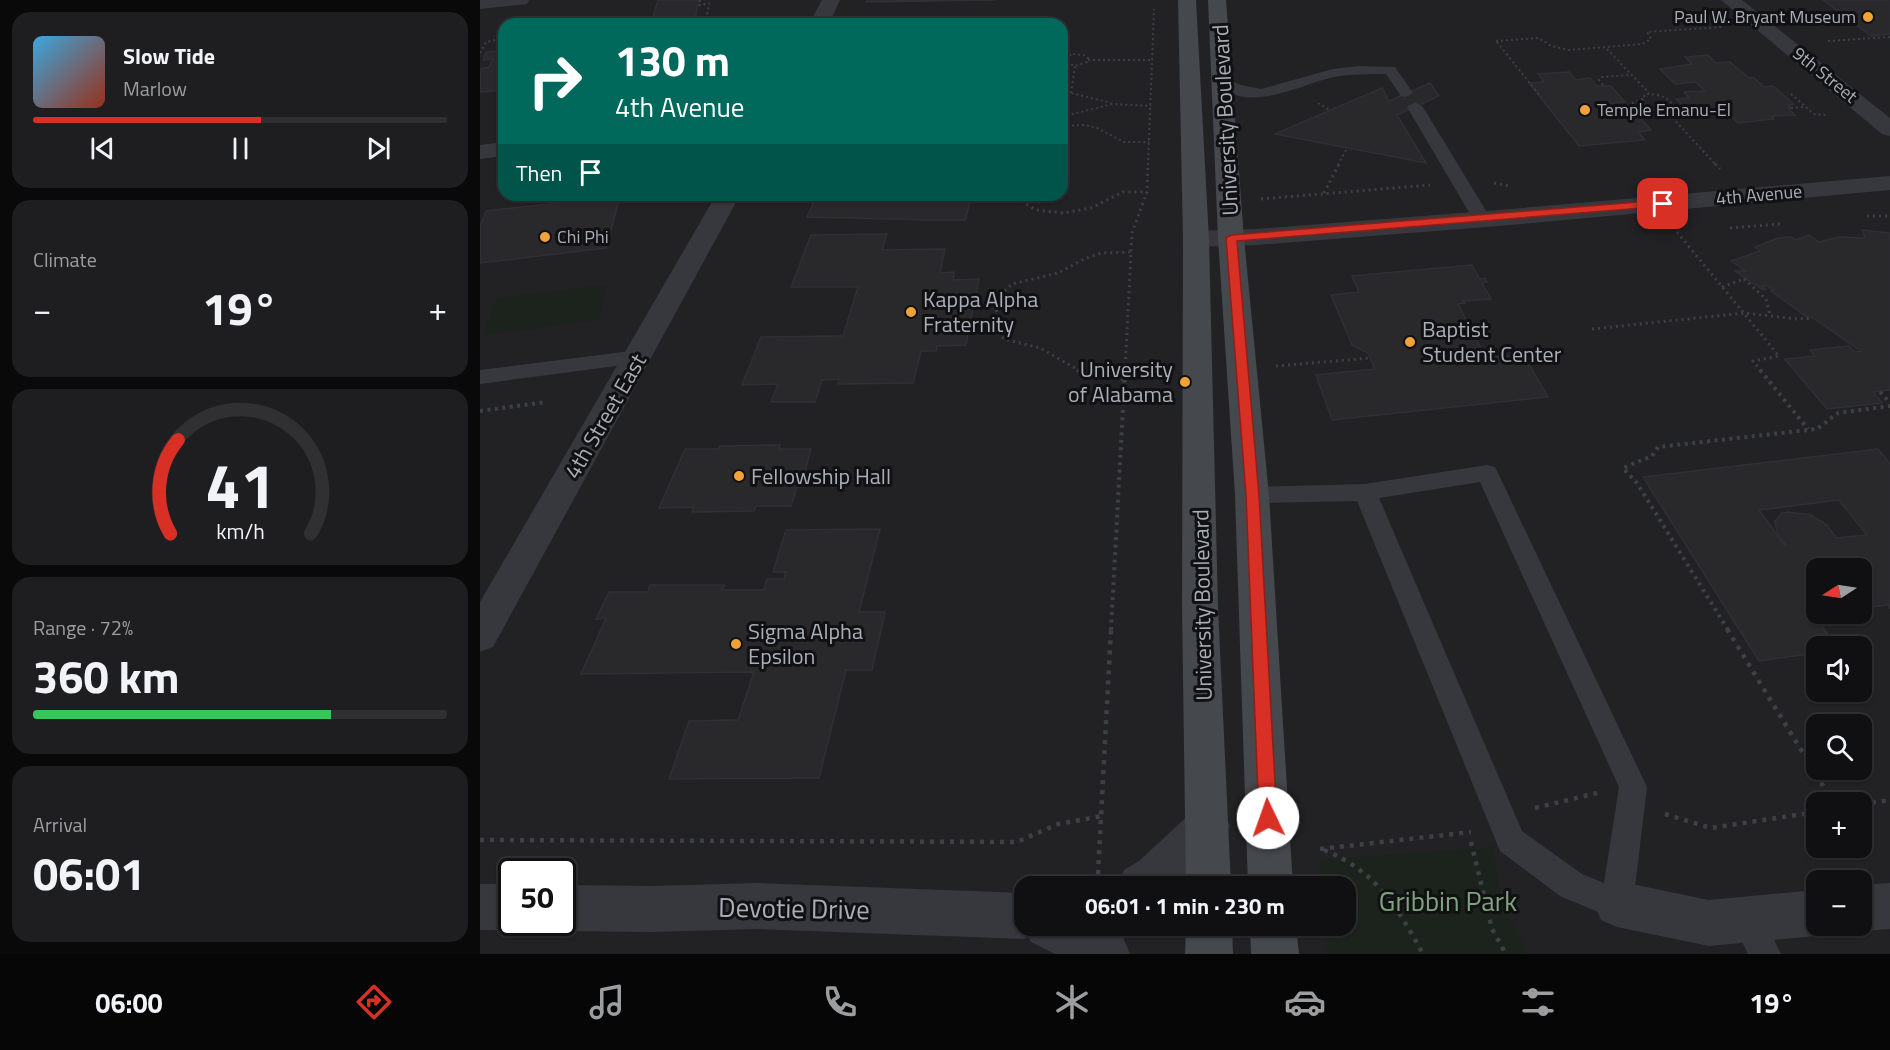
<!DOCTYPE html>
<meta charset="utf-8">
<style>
:root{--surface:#101012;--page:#1e1e20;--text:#f1f3f6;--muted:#9c9d9f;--line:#303032;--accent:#d93025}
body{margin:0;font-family:"Titillium Web",sans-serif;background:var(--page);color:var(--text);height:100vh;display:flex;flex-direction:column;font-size:22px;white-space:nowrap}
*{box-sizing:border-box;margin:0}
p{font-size:20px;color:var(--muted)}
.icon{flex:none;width:33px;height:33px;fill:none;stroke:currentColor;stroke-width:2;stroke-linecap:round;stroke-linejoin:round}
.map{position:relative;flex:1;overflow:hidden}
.sheet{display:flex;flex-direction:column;gap:12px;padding:12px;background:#09090a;width:480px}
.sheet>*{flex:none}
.guide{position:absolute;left:18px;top:18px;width:570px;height:183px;border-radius:18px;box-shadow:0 2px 4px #0004,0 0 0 2px var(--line);background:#00695c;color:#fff;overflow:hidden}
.needle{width:39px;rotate:258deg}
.fabs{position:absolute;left:1326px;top:558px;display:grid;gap:12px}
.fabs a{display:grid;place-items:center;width:66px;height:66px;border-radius:12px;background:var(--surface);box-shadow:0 2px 4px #0004,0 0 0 2px var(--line);font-size:30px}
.speed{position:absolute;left:18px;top:858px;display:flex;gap:12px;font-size:30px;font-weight:700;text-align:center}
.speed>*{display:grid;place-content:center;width:78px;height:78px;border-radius:50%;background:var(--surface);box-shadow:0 2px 4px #0004,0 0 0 2px var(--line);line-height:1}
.speed .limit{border:3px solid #111;border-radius:9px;background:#fff;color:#111}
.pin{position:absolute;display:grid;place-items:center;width:51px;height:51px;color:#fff;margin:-26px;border-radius:12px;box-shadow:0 3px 9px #0006}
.me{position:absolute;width:66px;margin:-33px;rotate:357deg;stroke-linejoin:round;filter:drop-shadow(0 0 4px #0008)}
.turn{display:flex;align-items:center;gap:21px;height:126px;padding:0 18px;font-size:27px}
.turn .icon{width:78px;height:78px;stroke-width:2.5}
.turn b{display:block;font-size:42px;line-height:51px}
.then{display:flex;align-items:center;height:57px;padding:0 18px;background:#0003;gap:12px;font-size:22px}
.big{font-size:45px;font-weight:700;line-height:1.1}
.sheet .card{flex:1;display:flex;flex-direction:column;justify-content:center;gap:9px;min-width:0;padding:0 21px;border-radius:18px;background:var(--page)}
.sheet .dial{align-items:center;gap:0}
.dial svg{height:156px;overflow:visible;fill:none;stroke:var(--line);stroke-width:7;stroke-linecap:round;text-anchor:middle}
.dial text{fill:var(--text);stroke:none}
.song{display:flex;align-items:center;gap:18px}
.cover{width:72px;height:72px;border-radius:9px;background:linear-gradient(135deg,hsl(200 70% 55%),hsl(10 70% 35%))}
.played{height:6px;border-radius:3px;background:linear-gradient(90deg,var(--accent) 55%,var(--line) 55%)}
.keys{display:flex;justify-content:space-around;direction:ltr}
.heat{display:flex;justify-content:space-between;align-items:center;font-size:33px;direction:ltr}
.charge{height:9px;border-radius:4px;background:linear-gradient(90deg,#34c759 72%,var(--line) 0)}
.trip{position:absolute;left:534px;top:876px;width:342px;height:60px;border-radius:18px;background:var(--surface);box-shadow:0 2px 4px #0004,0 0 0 2px var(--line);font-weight:700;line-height:60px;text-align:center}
.menu{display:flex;height:96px;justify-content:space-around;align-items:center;background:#060607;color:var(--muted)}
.menu .icon{width:42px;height:42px}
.menu .selected{color:var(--accent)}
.menu b{font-size:27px;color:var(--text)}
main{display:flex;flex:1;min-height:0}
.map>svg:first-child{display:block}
</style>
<main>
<section class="sheet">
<div class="card">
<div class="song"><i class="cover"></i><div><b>Slow Tide</b><p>Marlow</p></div></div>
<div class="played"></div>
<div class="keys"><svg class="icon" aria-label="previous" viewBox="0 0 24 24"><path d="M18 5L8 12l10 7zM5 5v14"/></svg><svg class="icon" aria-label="pause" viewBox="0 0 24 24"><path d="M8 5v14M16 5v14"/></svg><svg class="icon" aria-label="next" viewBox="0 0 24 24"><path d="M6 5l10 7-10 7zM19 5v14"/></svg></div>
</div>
<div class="card"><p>Climate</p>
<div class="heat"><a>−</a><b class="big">19°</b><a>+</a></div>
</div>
<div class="card dial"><svg viewBox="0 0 100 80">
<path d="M14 69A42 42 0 1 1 86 69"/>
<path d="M14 69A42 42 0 0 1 18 21" stroke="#d93025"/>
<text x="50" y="56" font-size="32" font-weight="700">41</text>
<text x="50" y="72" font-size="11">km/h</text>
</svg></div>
<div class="card"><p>Range · 72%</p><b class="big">360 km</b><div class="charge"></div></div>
<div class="card"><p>Arrival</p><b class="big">06:01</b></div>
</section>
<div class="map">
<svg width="1410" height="954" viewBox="0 0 1410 954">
<rect width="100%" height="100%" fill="#161618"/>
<path fill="#222225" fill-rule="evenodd" d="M0,0H1410V954H0ZM24,24H582V195H24ZM1336,568H1382V614H1336ZM1336,646H1382V692H1336ZM1336,724H1382V770H1336ZM1336,802H1382V848H1336ZM32,872H82V922H32ZM1336,880H1382V926H1336ZM544,886H866V926H544Z"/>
<path fill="#1c231d" d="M127,285L118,320L3,335L17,298Z
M1013,847L1021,900L1047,954H848L846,926H866V886H842L840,860Z"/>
<path fill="#29292c" stroke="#303034" stroke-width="1.5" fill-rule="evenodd" d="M178,0H219L214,24H171Z
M387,0H516L386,2Z
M1343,0H1410V34L1391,36Z
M23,38L24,90L0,92V69L9,67L13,59L3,60L6,52L17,51Z
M1228,55L1236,63L1250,62L1269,78H1274L1284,87L1293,86L1314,104L1308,105L1311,108H1308L1315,115L1291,116L1294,119L1258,123L1245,110L1223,112L1218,106L1205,107L1196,99L1209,98L1204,92L1225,91L1216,82L1195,84L1180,69L1212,64L1205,57Z
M1089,72L1096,80L1110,78L1117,86H1131L1145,102L1132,103L1141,113L1155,112L1171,130L1158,132L1165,140L1099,146L1049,83L1064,82L1058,74Z
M950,83L959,96L917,115L946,163L795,134L902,88L909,101Z
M337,195H492L485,220H451L327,217Z
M140,196L126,248L0,263V226L6,211Z
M1382,230L1410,233V390L1393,392L1402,403L1347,409L1305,359L1335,356L1330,350L1369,346L1374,352L1381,351L1333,318L1327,317L1291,291L1294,290L1286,285L1282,286L1286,289L1283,290L1266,279L1255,271H1266L1251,261L1280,251L1275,247L1298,238L1310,237L1316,240L1329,235L1339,242L1359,237L1385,238Z
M407,234L402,250L465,249L460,273L474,272L473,280L499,279L486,345L457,346L456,351H441L433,383L358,384L359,379L342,380L335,402H291L298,384L262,385L281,337L363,336L378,287H311L331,235Z
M992,265L1000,279L1005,278L1007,282L1002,283L1011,299L983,301L985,303L978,304L1006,358L1043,354L1068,397L852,420L836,375L895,369L888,353L872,345L851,295L879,292L872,276Z
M300,445L299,449H331L321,487H317L311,506H276L274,511L212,512L214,507L179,508L205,449H239L240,446Z
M1398,449L1410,464V608L1408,605L1382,608V568H1336V614H1344L1334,615L1356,646H1336V653L1279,661L1163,477ZM1359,500L1387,535L1356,538L1347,525L1331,515L1308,512L1302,513L1295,521L1297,532L1306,545H1304L1279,510Z
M400,529L379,612H405L392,670H366L339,778L189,779L209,721L258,720L274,672L101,674L126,618L116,619L129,592H168L170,585H244L242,590H284L287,579H304L306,572H293L306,530Z"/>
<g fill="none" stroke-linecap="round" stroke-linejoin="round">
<path stroke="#3d4044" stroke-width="2" stroke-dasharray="2 3" stroke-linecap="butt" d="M220,0L219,5H224L225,0
M225,24L230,0
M1016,41L1059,38L1071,46L1089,50L1162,44L1171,39L1167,32L1241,27
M1348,41L1410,37
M1017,42L1061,97
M1127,49L1169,93
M0,53L6,42L24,38
M593,54L604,55L608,58L607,62L595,66L583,62L586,57Z
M608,60H673
M1123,85L1119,80L1122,77L1151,75
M591,93L595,66
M1167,94C1181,94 1193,99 1196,113C1182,116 1173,112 1163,102V97Z
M1311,94L1334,114L1345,115
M582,96L591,93L631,103
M1163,99L1148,105L1156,111L1172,110
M838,103L850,110
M1137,108L1150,107
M1311,108L1324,107
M582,113L589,115L632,104L671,106
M1189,114L1236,165
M582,126L605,125L617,128L644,142H669
M668,165L674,9
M858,165L867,148"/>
<path stroke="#3d4044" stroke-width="3" stroke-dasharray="2 4" stroke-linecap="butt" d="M1235,164L1240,169
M1014,183L1030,186
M844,193L859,164
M531,195L556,210L583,213L611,208L643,192H667
M781,199L950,185
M1387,216H1410
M1250,228L1300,224
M1197,232L1299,356L1273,361L1281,371
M1264,279L1286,299L1290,315
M1242,287L1264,279
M1112,329L1264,313L1317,319L1333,318
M796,366L890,358
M600,371L560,348L524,339L514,327L519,296L532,284L578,273L606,258L622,253L651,252
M645,371L652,233L667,192L668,164"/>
<path stroke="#3d4044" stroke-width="4" stroke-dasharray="3 4.5" stroke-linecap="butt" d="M597,370L606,374L644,379
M1280,370L1328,429
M1400,392L1410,403
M0,411L66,402
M631,630L645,370
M1248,630L1157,483L1143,468L1172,456L1178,447L1337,429L1358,413L1410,406"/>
<path stroke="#3d4044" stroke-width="4.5" stroke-dasharray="4 6" stroke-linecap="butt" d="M1247,629L1353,802
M1382,804L1410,800
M1055,808L1117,793
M1185,814L1231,828L1336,812
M0,840L537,842L578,824L622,816
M991,842L1012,929L1026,954
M840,849L991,832
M844,850C896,871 917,907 943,954
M618,874L631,629"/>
<path fill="#37383d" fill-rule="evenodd" d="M878,66L915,67L933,93L926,97L921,96L906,74C889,74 871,74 854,77C820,84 765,117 735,81L742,77L761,85L781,89L853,69Z
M935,102L943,107L1011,219L1008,223H996L993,219L927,107Z
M159,350L166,352L169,357L166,362L0,384V370Z
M1007,465L1015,467L1018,473L1167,787L1153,904L1148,915L1137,920L1080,896L1020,851L877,501L772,503L764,501L761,495L764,489L772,487L885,484ZM1000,482L1139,787L1124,883L1102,874L1042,831L899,498Z
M1267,903L1278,908L1301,954H1268L1251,919L1256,908Z"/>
<path fill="#37383d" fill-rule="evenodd" d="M0,0H49L47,4L0,9Z
M342,0H360L349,24H329Z
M1241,0H1262L1410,118V136L1402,134Z
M24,142V156L0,159V145Z
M1410,176V190L1031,225L776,245L716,247L707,245L703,239L707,233L716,231L776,229L1031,209Z
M236,195H260L13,647L0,652V602Z
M728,805L743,811L750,826L743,841L697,886H638L644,870L659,861L713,811Z
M1137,881L1229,900L1336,890V926H1354L1352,929L1336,936L1229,946L1137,927L1121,920L1114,904L1121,888Z
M278,883L544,893V926H617L643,937L650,954H575L551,942L548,937L544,939L278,929L172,932L82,931L65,922H82V885L172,886Z
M1410,883V929L1382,931L1369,926H1382V885Z
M0,884H32V922L48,923L32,930H0Z"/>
<path fill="#45484d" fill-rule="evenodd" d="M698,0H716L729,239L738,607L751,886H706L702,607L703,239Z
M728,0H746L764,238L789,495L813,886H768L755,495L738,238Z
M706,926H752L753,954H705Z
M770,926H816L819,954H771Z"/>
</g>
<path fill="#d93025" stroke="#8d1f18" stroke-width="1.5" d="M1183,200L1188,204L1186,206L757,241L779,495L797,818L794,823L788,826L782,823L779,818L766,495L746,238L751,235Z"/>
<g fill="#f1a435" stroke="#111113" stroke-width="2">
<circle cx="1388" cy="17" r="6"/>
<circle cx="1105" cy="110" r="6"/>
<circle cx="65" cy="237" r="6"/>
<circle cx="431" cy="312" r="6"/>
<circle cx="930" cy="342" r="6"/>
<circle cx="705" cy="382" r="6"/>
<circle cx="259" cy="476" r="6"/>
<circle cx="256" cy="644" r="6"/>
</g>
<g text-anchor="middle" stroke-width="6" stroke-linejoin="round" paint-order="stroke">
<g font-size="18" fill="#a8aeb8" stroke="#111113" text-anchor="start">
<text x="1376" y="23" text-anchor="end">Paul W. Bryant Museum</text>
<text x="1117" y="116">Temple Emanu-El</text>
<text x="77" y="243">Chi Phi</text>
</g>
<g font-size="18" fill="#a8aeb8" stroke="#111113">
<text transform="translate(1345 75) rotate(39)" y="6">9th Street</text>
<text transform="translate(1279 195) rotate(-5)" y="6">4th Avenue</text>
</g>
<g font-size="22" fill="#a8aeb8" stroke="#111113">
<text transform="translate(745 120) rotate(-93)" y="8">University Boulevard</text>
<text transform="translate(125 416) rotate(-60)" y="8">4th Street East</text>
<text transform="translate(722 605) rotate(-91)" y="8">University Boulevard</text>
</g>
<g font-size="22" fill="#a8aeb8" stroke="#111113" text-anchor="start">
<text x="443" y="307">Kappa Alpha<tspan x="443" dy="25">Fraternity</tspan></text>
<text x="942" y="337">Baptist<tspan x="942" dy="25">Student Center</tspan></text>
<text x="693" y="377" text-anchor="end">University<tspan x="693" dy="25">of Alabama</tspan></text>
<text x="271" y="484">Fellowship Hall</text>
<text x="268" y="639">Sigma Alpha<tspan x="268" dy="25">Epsilon</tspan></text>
</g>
<g font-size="27" fill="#80a37f" stroke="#111113">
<text x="968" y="911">Gribbin Park</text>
</g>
<g font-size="27" fill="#a8aeb8" stroke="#111113">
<text transform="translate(314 909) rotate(1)" y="9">Devotie Drive</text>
</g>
</g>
</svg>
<div class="fabs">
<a><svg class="needle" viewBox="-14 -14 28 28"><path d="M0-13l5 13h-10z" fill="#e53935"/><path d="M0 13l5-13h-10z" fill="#9c9d9f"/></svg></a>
<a><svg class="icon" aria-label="sound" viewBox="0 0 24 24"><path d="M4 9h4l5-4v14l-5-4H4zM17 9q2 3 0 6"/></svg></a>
<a><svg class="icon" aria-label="search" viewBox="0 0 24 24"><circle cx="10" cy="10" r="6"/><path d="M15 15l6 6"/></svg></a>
<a>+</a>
<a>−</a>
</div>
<div class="speed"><div class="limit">50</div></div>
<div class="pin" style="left:1183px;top:204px;background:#d93025"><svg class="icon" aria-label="arrive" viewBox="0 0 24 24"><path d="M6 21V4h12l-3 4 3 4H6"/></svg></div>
<svg class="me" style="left:788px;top:818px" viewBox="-20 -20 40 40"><circle r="19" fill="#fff"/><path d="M0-13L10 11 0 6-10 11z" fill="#d93025"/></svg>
<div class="trip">06:01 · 1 min · 230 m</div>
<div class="guide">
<div class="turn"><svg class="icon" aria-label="right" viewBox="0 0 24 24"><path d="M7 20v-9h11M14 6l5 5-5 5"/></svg><div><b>130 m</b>4th Avenue</div></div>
<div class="then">Then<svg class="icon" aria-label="arrive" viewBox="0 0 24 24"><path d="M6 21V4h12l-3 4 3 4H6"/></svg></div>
</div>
</div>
</main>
<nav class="menu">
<b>06:00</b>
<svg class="icon selected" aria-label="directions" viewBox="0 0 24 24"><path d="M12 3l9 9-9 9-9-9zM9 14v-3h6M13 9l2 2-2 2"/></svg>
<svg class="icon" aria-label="music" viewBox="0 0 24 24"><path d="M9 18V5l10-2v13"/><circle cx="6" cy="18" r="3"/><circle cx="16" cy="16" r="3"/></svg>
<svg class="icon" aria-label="phone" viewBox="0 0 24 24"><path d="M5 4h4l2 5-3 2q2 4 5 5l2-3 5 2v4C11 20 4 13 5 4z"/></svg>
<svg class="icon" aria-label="climate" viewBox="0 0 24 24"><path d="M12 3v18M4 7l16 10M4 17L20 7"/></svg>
<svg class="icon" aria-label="car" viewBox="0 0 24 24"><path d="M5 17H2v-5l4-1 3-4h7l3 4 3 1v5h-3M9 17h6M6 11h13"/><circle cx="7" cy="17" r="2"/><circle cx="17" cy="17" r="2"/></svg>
<svg class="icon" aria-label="filters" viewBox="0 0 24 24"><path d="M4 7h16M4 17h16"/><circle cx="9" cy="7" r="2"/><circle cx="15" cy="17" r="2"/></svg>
<b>19°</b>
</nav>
